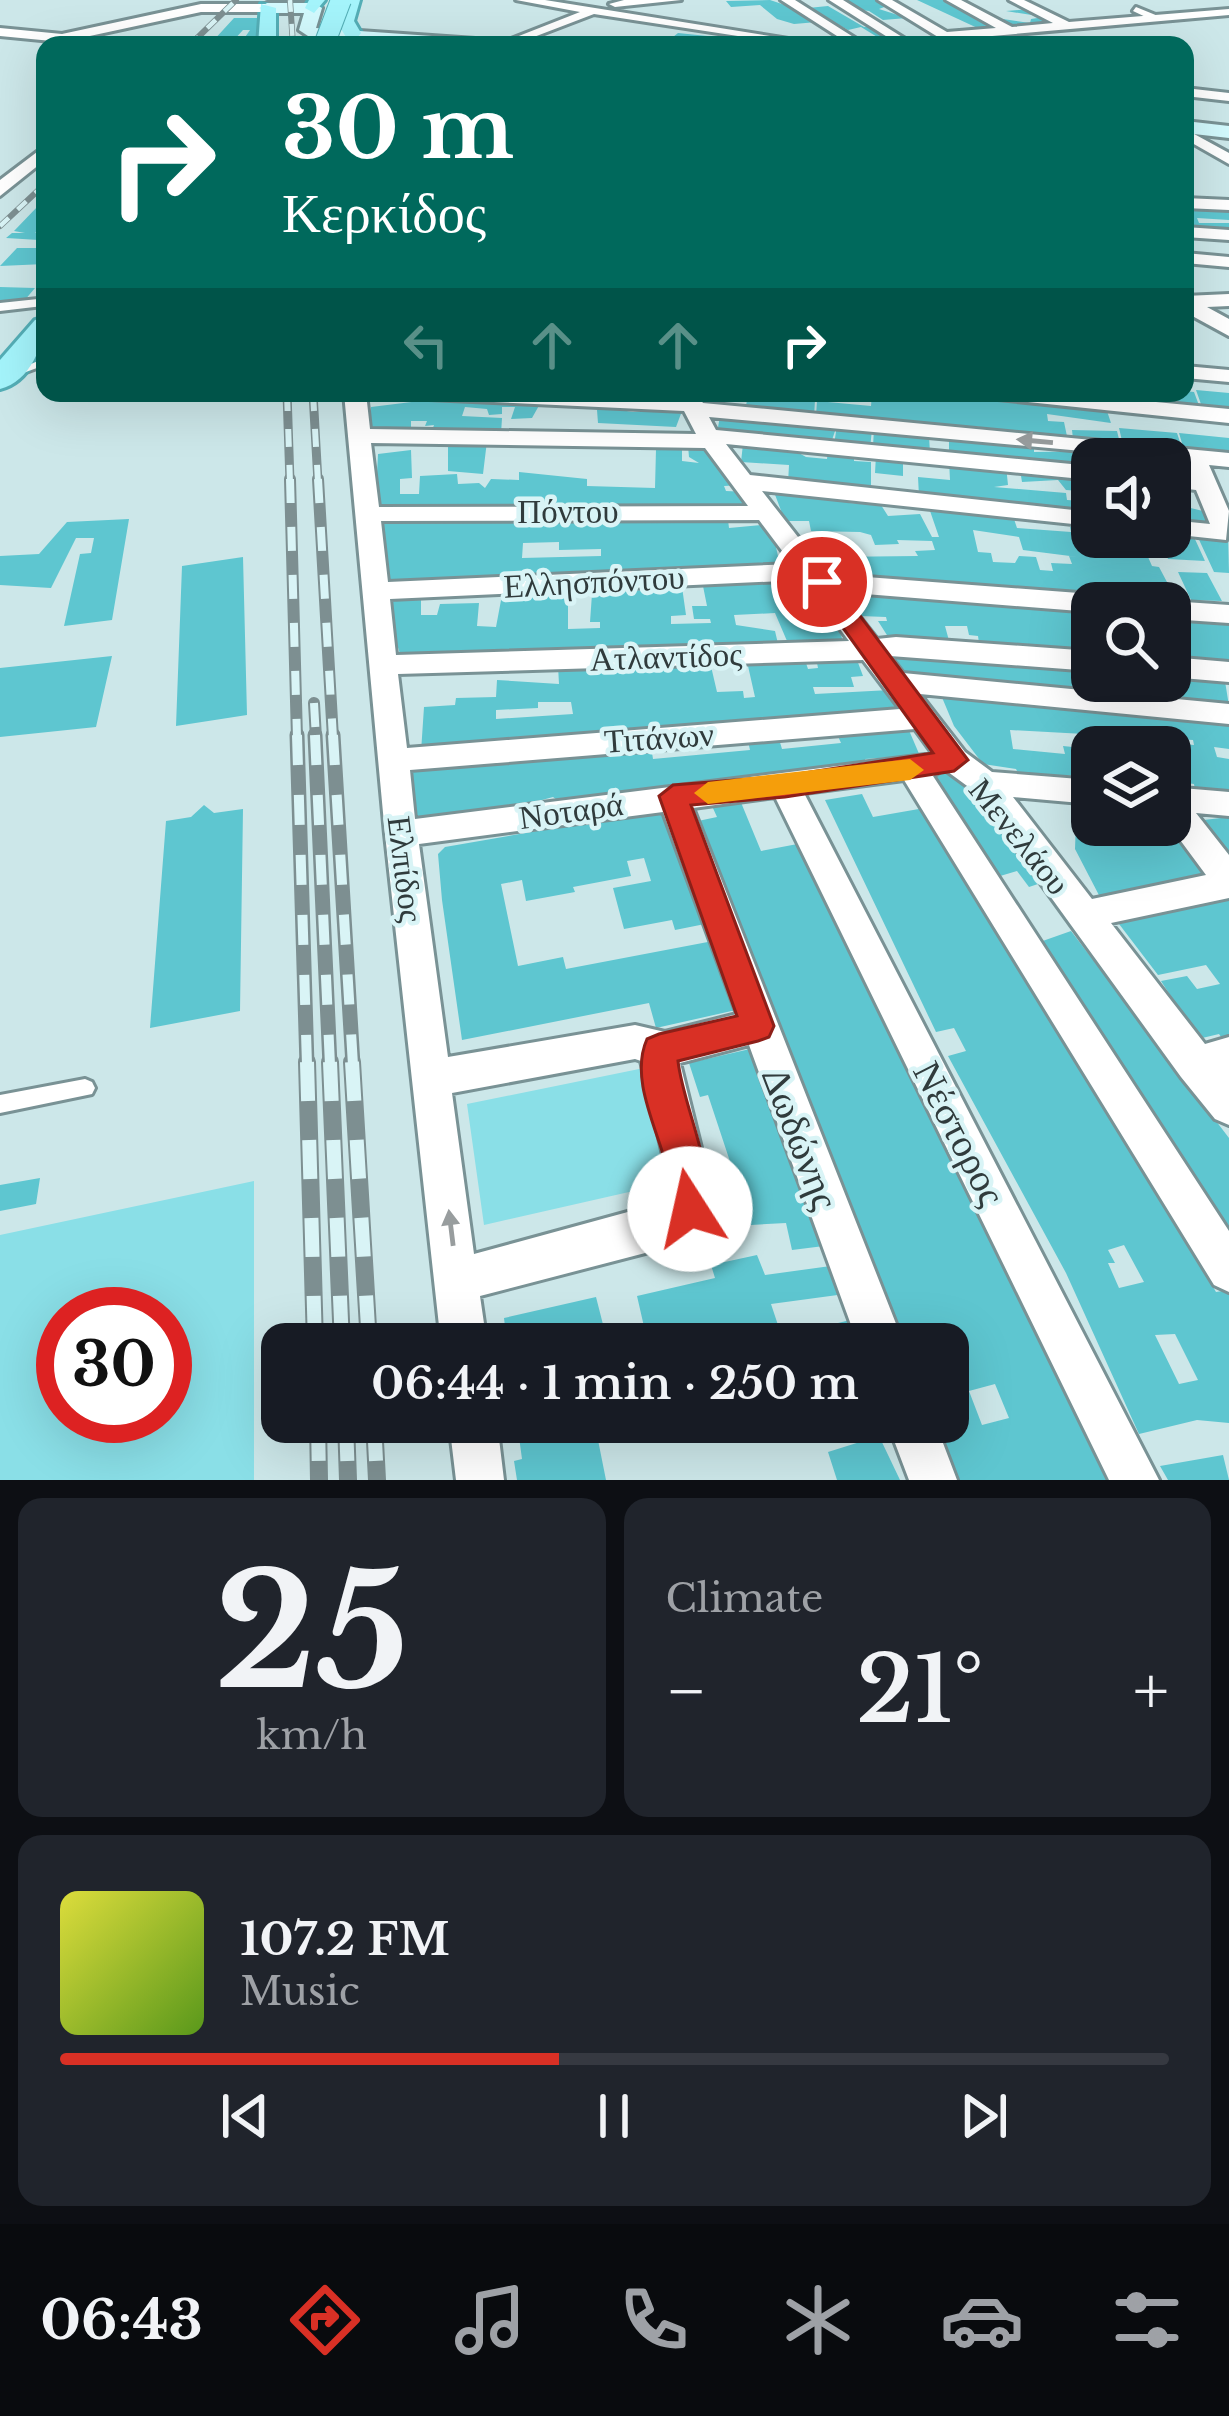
<!DOCTYPE html>
<meta charset="utf-8">
<style>
:root{--surface:#171b24;--page:#20242c;--text:#f1f3f6;--muted:#9ea1a6;--line:#363941;--accent:#d93025}
body{margin:0;font-family:"Libre Baskerville",serif;background:var(--page);color:var(--text);height:100vh;display:flex;flex-direction:column;font-size:45px;white-space:nowrap}
*{box-sizing:border-box;margin:0}
p{font-size:39px;color:var(--muted)}
.icon{flex:none;width:66px;height:66px;fill:none;stroke:currentColor;stroke-width:2;stroke-linecap:round;stroke-linejoin:round}
.map{position:relative;height:1480px;overflow:hidden}
.details{display:flex;flex-direction:column;gap:18px;padding:18px;background:#0d0f14;flex:1}
.details>*{flex:none}
.banner{position:absolute;left:36px;top:36px;width:1158px;height:366px;border-radius:24px;box-shadow:0 12px 48px #0002;background:#00695c;color:#fff;overflow:hidden}
.controls{position:absolute;left:1071px;top:438px;display:grid;gap:24px}
.controls a{display:grid;place-items:center;width:120px;height:120px;border-radius:24px;background:var(--surface);box-shadow:0 12px 48px #0002;font-size:60px}
.speed{position:absolute;left:36px;top:1287px;display:flex;gap:24px;font-size:60px;font-weight:700;text-align:center}
.speed>*{display:grid;place-content:center;width:156px;height:156px;border-radius:50%;background:var(--surface);box-shadow:0 12px 48px #0002;line-height:1}
.speed .limit{border:18px solid #d22;background:#fff;color:#111}
.pin{position:absolute;display:grid;place-items:center;width:102px;height:102px;color:#fff;margin:-51px;border:6px solid #fff;border-radius:50%;box-shadow:0 3px 12px #0007}
.me{position:absolute;width:132px;margin:-66px;rotate:350deg;stroke-linejoin:round;filter:drop-shadow(0 0 9px #0008)}
.turn{display:flex;align-items:center;gap:42px;height:252px;padding:0 48px;font-size:54px}
.turn .icon{width:156px;height:156px;stroke-width:2.5}
.turn b{display:block;font-size:84px;line-height:102px}
.lanes{display:flex;align-items:center;height:114px;padding:0 48px;background:#0003;justify-content:center;gap:60px;direction:ltr}
.lanes .off{opacity:.35}
.big{font-size:90px;font-weight:600;line-height:1.1}
.details .tile{flex:1;display:flex;flex-direction:column;justify-content:center;gap:18px;min-width:0;padding:0 42px;border-radius:24px;background:var(--page)}
.details .dial{align-items:center;gap:0}
.dial b{font-size:156px;line-height:1}
.song{display:flex;align-items:center;gap:36px}
.cover{width:144px;height:144px;border-radius:18px;background:linear-gradient(135deg,hsl(60 70% 55%),hsl(90 70% 35%))}
.played{height:12px;border-radius:6px;background:linear-gradient(90deg,var(--accent) 45%,var(--line) 45%)}
.keys{display:flex;justify-content:space-around;direction:ltr}
.heat{display:flex;justify-content:space-between;align-items:center;font-size:66px;direction:ltr}
.details .tiles{flex:1;display:grid;gap:18px;grid-template-columns:1fr 1fr}
.tile:last-child{grid-column:span 2}
.trip{position:absolute;left:261px;top:1323px;width:708px;height:120px;border-radius:24px;background:var(--surface);box-shadow:0 12px 48px #0002;font-weight:600;line-height:120px;text-align:center}
.menu{display:flex;height:192px;justify-content:space-around;align-items:center;background:#090b0e;color:var(--muted)}
.menu .icon{width:84px;height:84px}
.menu .current{color:var(--accent)}
.menu b{font-size:54px;color:var(--text)}
.map>svg:first-child{display:block}
</style>
<div class="map">
<svg width="1229" height="1480" viewBox="0 0 1229 1480">
<rect width="100%" height="100%" fill="#cce7e9"/>
<path fill="#8adfe7" fill-rule="evenodd" d="M644,1068L673,1182L484,1225L467,1104Z
M254,1181V1480H0V1235ZM165,1314V1416H63V1314Z"/>
<path fill="#5ec6d0" fill-rule="evenodd" d="M770,0L788,6L817,22L794,24L777,19L760,5L731,7L726,1Z
M846,0H875L887,6L879,9L907,18L883,20L869,11L854,9Z
M917,0H943L999,29L984,31Z
M828,6L864,27L874,26L900,42L887,43L861,27L848,30L808,8Z
M1029,9L1058,24L1014,28L996,18L1030,23L1031,19L1044,17L1006,11Z
M234,18H264L265,43H241L250,30H243L232,42H212Z
M678,33L717,37L705,45L668,41Z
M39,205H45V225L35,233H43L39,240L6,238L12,233H25L14,231Z
M1188,206L1229,209V220L1197,218L1199,223H1229V235L1185,232V217L1193,218Z
M17,248H45V264L0,266Z
M0,287L35,288L24,301H0Z
M1196,390L1229,393V409L1202,407Z
M1185,391L1194,392L1200,408L1070,396Z
M872,393H952L1078,404L1080,409L1107,411L1111,423L1047,414L1048,421L1064,422L1068,441L974,426L975,434L845,415L816,416L817,401L871,406Z
M748,395L815,400L814,417L745,411Z
M452,397L541,402L532,418L511,419L515,407H502V414L489,415L487,409L465,407L462,416L502,418L501,434L431,433L434,425L425,426L427,421H411V430L368,431L371,407Z
M601,407L633,412L682,411L676,427L598,423L597,410Z
M720,416L799,426L800,420L872,429L870,449L834,445L837,425L830,446L717,433Z
M874,428L883,429L882,434L929,436L930,453L873,447Z
M1119,428L1177,433L1183,451L1123,445Z
M1072,430L1117,431L1120,443L1073,439Z
M1179,433L1229,438V455L1184,450Z
M949,437L1034,448V452L1099,451L1118,459H1092V467L949,455Z
M472,439L487,441L483,474L448,471V445H469Z
M743,444L790,448L806,457L827,459L828,449L854,452V461L871,462V490L788,483L789,465L741,462Z
M688,446L713,448L741,485L724,486L726,491L748,492L756,510H592L529,504L530,498H520L517,505L375,511L378,454L411,450L412,478L400,479V494H419L420,476L457,474L458,484L479,483L485,488L491,479L519,480V472L587,479V486L655,488L656,449L682,450V461L699,463L689,457Z
M876,455L903,458V476L875,473Z
M949,460L1006,466L1008,485L994,487L1066,493L1067,500L1083,501L1081,491L1066,490L1058,480L1022,482L1020,470L1092,480V512L919,496L918,477L950,480Z
M774,492L849,498V503L881,505L888,516L920,514L932,537H939L929,508L1013,516L1017,528L1071,532L1070,527L1092,528V537H1132L1141,541L1152,566L1159,567L1167,582H1160L1164,598L1117,593L1119,599L1044,594V588L927,582L839,583L830,557L918,556L915,551L935,550L932,541L897,540L899,544L875,545L871,535L860,532L811,531L809,521H785ZM973,530L1019,537L1023,550L1078,557L1069,556L1072,564L1051,563L1053,571L1040,570L1036,557L1019,556L1015,563L993,562L991,553L978,552Z
M1170,503L1203,511L1209,527L1170,523Z
M708,516V521L728,520L729,528L771,524L781,570L542,574V580L476,582L477,577L383,583V520ZM559,542V550L601,549V556L522,558L523,543Z
M129,519L112,620L64,626L80,554L91,553L94,538H76L51,588L0,585V556L39,554L67,522Z
M1195,531L1228,534L1229,573L1214,572Z
M1179,536L1194,537L1205,561L1168,559L1160,540L1181,541Z
M243,557L247,715L176,726L182,566Z
M1178,572L1207,573L1222,601L1191,600Z
M810,582L824,621H836L843,641L790,648L775,613L734,615L736,625L775,631L779,648L401,657L384,602L421,599V615H437L440,604L479,603L477,626L496,627L502,595L568,592V629L600,628V622H590L592,594L682,587L686,615L671,616V624L711,623L710,619H694L692,606H707L703,586Z
M844,591L1092,609V658L980,650L978,636L969,635L967,626H945L951,648L892,643L878,621H887L886,617L860,616Z
M1170,615L1194,616L1197,623L1229,622V669L1170,664Z
M890,650L1092,665V681H1170V671L1224,675L1229,706L907,677Z
M112,656L96,727L0,737V668Z
M857,660L863,676L851,677L854,687H813L815,694L890,690L898,714L687,725V728L421,752L424,707L455,705L456,698L496,697L497,680L559,684L558,666L710,662L717,692L743,691L744,698L755,697L748,666L806,663L808,669L818,668L817,663ZM538,702H571L573,714L496,719V710L538,708Z
M941,695L1229,723V749L1214,747L1217,757L1229,759V790L1228,793L1195,790L1194,784L1170,781V763L1188,765L1183,744L1194,745L1193,740L1010,730L1013,749L1065,754L1063,746L1092,749V776L1019,775L1016,769L983,764L954,726Z
M908,728L923,763L897,765L893,757L865,759L870,773L575,802V797L560,802L553,797L531,803V807L414,822L409,765L650,740L653,759L750,750L748,741L779,739L782,749L841,743L837,734Z
M958,770L1050,880L1029,887L1017,871L990,879L931,774Z
M862,794L873,817L936,806L1216,1292L1229,1290V1423L1197,1420L1139,1434L1066,1273L948,1056L966,1051L954,1028L936,1032L825,800ZM1124,1245L1144,1282L1119,1288L1108,1263H1115L1108,1250ZM1175,1334L1198,1380L1179,1384L1155,1335Z
M664,800L705,924L675,930L672,920L624,929L613,888L651,881L644,858L627,861L631,876L573,887L575,892L526,901L522,880L501,884L518,966L563,957L566,969L713,941L736,1010L656,1028L649,1003L462,1040L442,900L438,854L445,847L571,825L569,816Z
M740,800L761,851L808,842L1112,1480H953L932,1422H948V1344H903L766,990L758,992L698,821L717,817L712,806ZM995,1384L1009,1418L982,1425L969,1391Z
M204,805L214,813L243,809L240,1011L150,1028L166,821L191,817Z
M1229,817V872L1187,822Z
M1092,818V825H1170L1222,879L1102,901L1075,849L1076,822Z
M1229,890V1043L1226,1044L1219,1034L1198,1039L1161,981L1187,976L1197,989L1220,984L1206,965L1158,975L1116,920Z
M1071,931L1229,1138V1246L1037,943Z
M750,1049L811,1219L817,1218L824,1246L792,1250L786,1223L751,1225L708,1095L700,1097L689,1063Z
M40,1178L36,1204L0,1211V1185Z
M757,1255L765,1275L838,1265L845,1294L771,1304L782,1337L858,1318L867,1344H648L637,1296L715,1278L711,1265Z
M596,1297L608,1344H507L504,1318Z
M517,1422H579L585,1443L598,1440L606,1480H517L514,1461L522,1459Z
M879,1436L900,1480H837L828,1452Z
M1223,1455L1229,1480H1168L1160,1466Z"/>
<g fill="none" stroke-linecap="round" stroke-linejoin="round">
<defs>
<path id="service" d="M45,358V365L15,376L10,373Z
M85,1079L92,1082L95,1088L92,1094L0,1113V1095Z"/>
<path id="pedestrian" d="M1136,7L1158,16L1159,18L1152,20L1133,11Z
M38,299L45,303L43,306L0,311V303Z"/>
<path id="minor" d="M516,0H545L826,45H796L594,14L513,45H496L580,12Z
M624,0H681L615,7L609,4Z
M781,0H795L866,45H851Z
M829,0H843L915,45H900Z
M878,0H892L947,32L996,28L946,0H961L1012,27L1053,23L1009,0H1024L1069,22L1229,9V15L958,39L966,45H951Z
M348,30L358,33L345,45H332Z
M1185,88L1229,93V101L1185,96Z
M1185,129L1229,153V164L1185,139Z
M1185,198L1229,200V210L1185,208Z
M1185,227L1229,230V240L1185,237Z
M1185,253L1229,257V267L1185,263Z
M1229,294V306L1185,308V296Z
M1185,366L1229,370V382L1185,378Z
M344,393H366L370,429L696,434L684,411L429,399L418,393L677,398L674,393H696L703,403L1229,453V467L1209,465L1229,511L1226,540L1170,534V520L1210,524L1196,490L1170,487V473L1190,475L1185,463L1170,459L709,417L716,430L1092,466V480L726,444L750,475L1092,512V526L762,491L827,574L1092,594L1105,603H1092V612L840,592L877,639L896,637L1092,651V671L890,656L903,673L1229,704V724L920,694L965,752L992,772L1092,780V804L1013,797L1092,899L1206,875L1169,825L1170,787L1229,792V816L1196,813L1229,855V898L1111,923L1205,1044L1229,1037V1125L1215,1119L1181,1077L974,791L944,769L933,776L1229,1231V1292L1214,1285L904,780L804,793L1159,1480H1109L775,797L693,808L904,1344H858L749,1045L680,1063L709,1180L710,1199L701,1230L649,1252L480,1296L487,1344H441L385,834ZM371,443L705,448L748,506L379,507ZM759,520L792,564L388,582L381,521ZM803,580L849,641L396,655L390,599ZM863,660L900,709L407,748L398,674ZM915,729L933,754L415,819L410,770ZM663,812L737,1014L665,1032L635,1025L448,1057L419,844ZM635,1059L641,1061L664,1159L668,1201L474,1254L452,1093Z
M987,393H1062L1229,409V423L998,399Z
M1170,601L1229,605V623L1170,619V603H1164Z
M1170,657L1229,662V682L1170,677Z
M449,1422H497L504,1480H456Z
M887,1422H935L957,1480H909Z"/>
<path id="tertiary" d="M201,4H267L274,8L267,12H201L62,42L0,36V28L62,34Z
M45,146V160L0,196V180Z
M1185,295L1229,319V336L1185,312Z"/>
<path id="secondary" d="M314,3L322,8L316,28L490,40L499,45L311,38L299,30L304,13H267L259,8L267,3Z
M1185,121L1229,126V138L1185,133Z"/>
<path id="primary" d="M309,0H325L314,13L305,8Z
M344,0H360L354,21L361,33L358,37H346L336,21Z
M261,4L276,8V45H258Z
M45,317C45,344 30,382 0,389V360L35,320Z"/>
</defs>
<use href="#service" stroke="#799295" stroke-width="6"/>
<use href="#pedestrian" stroke="#799295" stroke-width="6"/>
<use href="#minor" stroke="#799295" stroke-width="6"/>
<use href="#tertiary" stroke="#799295" stroke-width="6"/>
<use href="#secondary" stroke="#799295" stroke-width="6"/>
<use href="#primary" stroke="#54aeb6" stroke-width="6"/>
<use href="#service" fill="#fff" fill-rule="evenodd"/>
<use href="#pedestrian" fill="#fff" fill-rule="evenodd"/>
<use href="#minor" fill="#fff" fill-rule="evenodd"/>
<use href="#tertiary" fill="#fff" fill-rule="evenodd"/>
<use href="#secondary" fill="#d2f9fd" fill-rule="evenodd"/>
<use href="#primary" fill="#a4f4fb" fill-rule="evenodd"/>
<defs>
<path id="rail-far4" d="M290,0L293,45
M190,45L236,0
M0,226L45,184"/>
<path id="rail-far3" d="M287,393L290,482
M313,393L318,482"/>
<path id="rail-far2" d="M290,479L297,738
M318,479L333,738
M314,703L316,738"/>
<path id="rail-far1" d="M297,735L307,1065
M315,735L330,1065
M333,735L353,1065"/>
<path id="rail" d="M307,1062L315,1344
M330,1062L342,1344
M352,1062L369,1344
M318,1422L319,1480
M346,1422L348,1480
M374,1422L377,1480"/>
</defs>
<use href="#rail-far4" stroke="#7d8f91" stroke-width="6"/>
<use href="#rail-far3" stroke="#7d8f91" stroke-width="9"/>
<use href="#rail-far2" stroke="#7d8f91" stroke-width="12"/>
<use href="#rail-far1" stroke="#7d8f91" stroke-width="15"/>
<use href="#rail" stroke="#7d8f91" stroke-width="18"/>
<use href="#rail-far4" stroke="#d9f4f6" stroke-width="4.5" stroke-dasharray="12" stroke-linecap="butt"/>
<use href="#rail-far3" stroke="#d9f4f6" stroke-width="6" stroke-dasharray="18" stroke-linecap="butt"/>
<use href="#rail-far2" stroke="#d9f4f6" stroke-width="8" stroke-dasharray="24" stroke-linecap="butt"/>
<use href="#rail-far1" stroke="#d9f4f6" stroke-width="10" stroke-dasharray="30" stroke-linecap="butt"/>
<use href="#rail" stroke="#d9f4f6" stroke-width="14" stroke-dasharray="39" stroke-linecap="butt"/>
<defs>
<path id="primary-bridge" d="M324,45L341,0"/>
</defs>
<use href="#primary-bridge" stroke="#54aeb6" stroke-width="22" stroke-linecap="butt"/>
<use href="#primary-bridge" stroke="#a4f4fb" stroke-width="20"/>
</g>
<defs><path id="oneway-solid" d="M-6-.8H1V-3.2L6.5 0L1 3.2V.8H-6Z" transform="scale(3)"/></defs>
<g fill="#989d9e">
<use href="#oneway-solid" transform="translate(1035 441) rotate(-175)"/>
<use href="#oneway-solid" transform="translate(451 1228) rotate(-97)"/>
</g>
<path fill="#d93025" stroke="#8d1f18" stroke-width="3" d="M822,575L831,577L968,760L954,771L785,797L691,805L774,1026L769,1037L758,1041L678,1061C683,1108 721,1181 703,1223L690,1228L676,1223C671,1209 673,1200 671,1186C665,1141 627,1084 647,1039L659,1034L737,1016L659,796L673,785L785,776L933,753L810,582Z"/>
<path fill="#f59e0b" d="M910,759L924,770L910,780L708,804L694,793L708,782Z"/>
<g text-anchor="middle" stroke-width="9" stroke-linejoin="round" paint-order="stroke">
<g font-size="33" fill="#303b3c" stroke="#d9f4f6">
<text x="568" y="523">Πόντου</text>
<text transform="translate(594 581) rotate(-3)" y="12">Ελλησπόντου</text>
<text transform="translate(666 656) rotate(-2)" y="12">Ατλαντίδος</text>
<text transform="translate(659 737) rotate(-4)" y="12">Τιτάνων</text>
<text transform="translate(571 810) rotate(-8)" y="12">Νοταρά</text>
<text transform="translate(1020 836) rotate(51)" y="12">Μενελάου</text>
<text transform="translate(406 869) rotate(83)" y="12">Ελπίδος</text>
</g>
<g font-size="39" fill="#303b3c" stroke="#d9f4f6">
<text transform="translate(960 1133) rotate(63)" y="14">Νέστορος</text>
<text transform="translate(801 1138) rotate(69)" y="14">Δωδώνης</text>
</g>
</g>
</svg>
<div class="controls">
<a><svg class="icon" aria-label="sound" viewBox="0 0 24 24"><path d="M4 9h4l5-4v14l-5-4H4zM17 9q2 3 0 6"/></svg></a>
<a><svg class="icon" aria-label="search" viewBox="0 0 24 24"><circle cx="10" cy="10" r="6"/><path d="M15 15l6 6"/></svg></a>
<a><svg class="icon" aria-label="layers" viewBox="0 0 24 24"><path d="M12 4l9 5-9 5-9-5zM3 14l9 5 9-5"/></svg></a>
</div>
<div class="speed"><div class="limit">30</div></div>
<div class="pin" style="left:822px;top:582px;background:#d93025"><svg class="icon" aria-label="arrive" viewBox="0 0 24 24"><path d="M6 21V4h12l-3 4 3 4H6"/></svg></div>
<svg class="me" style="left:690px;top:1209px" viewBox="-20 -20 40 40"><circle r="19" fill="#fff"/><path d="M0-13L10 11 0 6-10 11z" fill="#d93025"/></svg>
<div class="trip">06:44 · 1 min · 250 m</div>
<div class="banner">
<div class="turn"><svg class="icon" aria-label="right" viewBox="0 0 24 24"><path d="M7 20v-9h11M14 6l5 5-5 5"/></svg><div><b>30 m</b>Κερκίδος</div></div>
<div class="lanes"><svg class="icon off" aria-label="left" viewBox="0 0 24 24"><path d="M17 20v-9H6M10 6l-5 5 5 5"/></svg><svg class="icon off" aria-label="ahead" viewBox="0 0 24 24"><path d="M12 20V5M6 11l6-6 6 6"/></svg><svg class="icon off" aria-label="ahead" viewBox="0 0 24 24"><path d="M12 20V5M6 11l6-6 6 6"/></svg><svg class="icon" aria-label="right" viewBox="0 0 24 24"><path d="M7 20v-9h11M14 6l5 5-5 5"/></svg></div>
</div>
</div>
<section class="details">
<div class="tiles">
<div class="tile dial"><b>25</b><p>km/h</p></div>
<div class="tile"><p>Climate</p>
<div class="heat"><a>−</a><b class="big">21°</b><a>+</a></div>
</div>
<div class="tile">
<div class="song"><i class="cover"></i><div><b>107.2 FM</b><p>Music</p></div></div>
<div class="played"></div>
<div class="keys"><svg class="icon" aria-label="previous" viewBox="0 0 24 24"><path d="M18 5L8 12l10 7zM5 5v14"/></svg><svg class="icon" aria-label="pause" viewBox="0 0 24 24"><path d="M8 5v14M16 5v14"/></svg><svg class="icon" aria-label="next" viewBox="0 0 24 24"><path d="M6 5l10 7-10 7zM19 5v14"/></svg></div>
</div>
</div>
</section>
<nav class="menu">
<b>06:43</b>
<svg class="icon current" aria-label="directions" viewBox="0 0 24 24"><path d="M12 3l9 9-9 9-9-9zM9 14v-3h6M13 9l2 2-2 2"/></svg>
<svg class="icon" aria-label="music" viewBox="0 0 24 24"><path d="M9 18V5l10-2v13"/><circle cx="6" cy="18" r="3"/><circle cx="16" cy="16" r="3"/></svg>
<svg class="icon" aria-label="phone" viewBox="0 0 24 24"><path d="M5 4h4l2 5-3 2q2 4 5 5l2-3 5 2v4C11 20 4 13 5 4z"/></svg>
<svg class="icon" aria-label="climate" viewBox="0 0 24 24"><path d="M12 3v18M4 7l16 10M4 17L20 7"/></svg>
<svg class="icon" aria-label="car" viewBox="0 0 24 24"><path d="M5 17H2v-5l4-1 3-4h7l3 4 3 1v5h-3M9 17h6M6 11h13"/><circle cx="7" cy="17" r="2"/><circle cx="17" cy="17" r="2"/></svg>
<svg class="icon" aria-label="filters" viewBox="0 0 24 24"><path d="M4 7h16M4 17h16"/><circle cx="9" cy="7" r="2"/><circle cx="15" cy="17" r="2"/></svg>
</nav>
